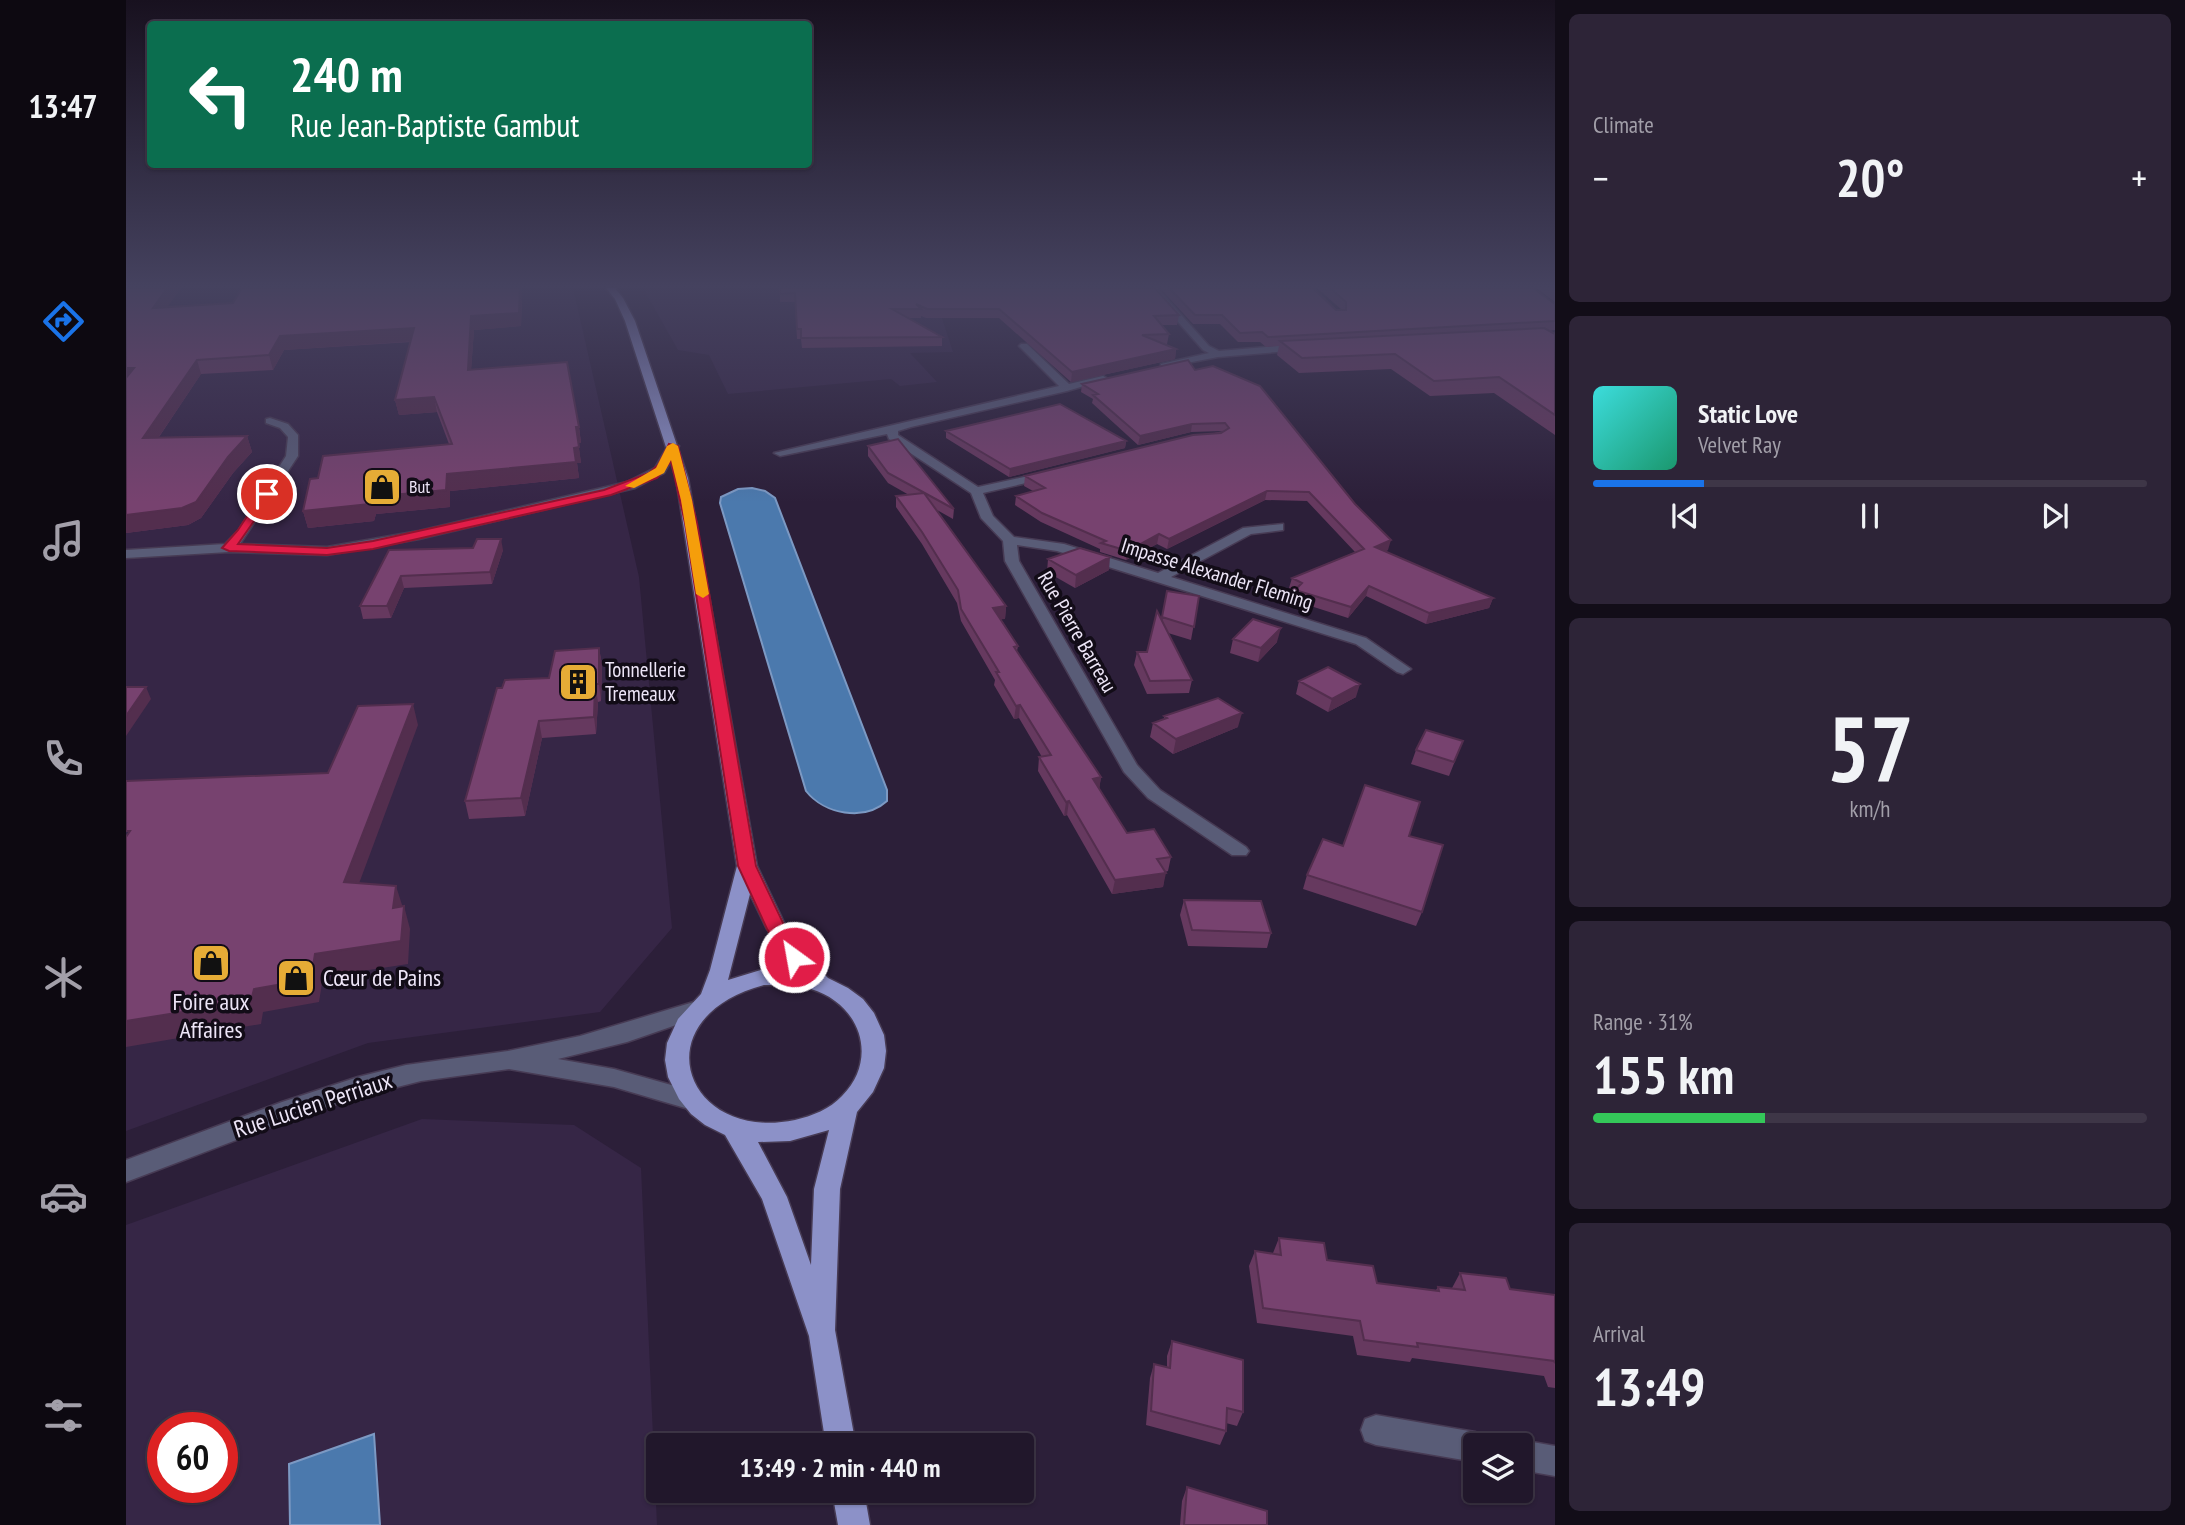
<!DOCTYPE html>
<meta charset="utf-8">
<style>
:root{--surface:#21172b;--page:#2d2437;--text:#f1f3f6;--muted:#a29fa9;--line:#3e3647;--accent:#1a73e8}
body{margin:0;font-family:"PT Sans Narrow",sans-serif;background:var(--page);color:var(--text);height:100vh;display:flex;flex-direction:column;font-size:26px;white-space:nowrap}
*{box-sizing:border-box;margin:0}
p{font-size:23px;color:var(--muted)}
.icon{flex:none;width:38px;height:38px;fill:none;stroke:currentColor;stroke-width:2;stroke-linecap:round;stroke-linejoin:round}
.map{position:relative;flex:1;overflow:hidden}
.drawer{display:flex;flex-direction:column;gap:14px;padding:14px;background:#120d18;width:630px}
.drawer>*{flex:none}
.top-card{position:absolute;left:21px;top:21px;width:665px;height:147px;border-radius:7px;box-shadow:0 2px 5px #0004,0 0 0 2px var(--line);background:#0b6e4f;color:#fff;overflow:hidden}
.fabs{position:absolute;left:1337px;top:1433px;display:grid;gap:14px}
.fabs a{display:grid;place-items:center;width:70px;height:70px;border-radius:7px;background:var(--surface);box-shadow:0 2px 5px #0004,0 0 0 2px var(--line);font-size:35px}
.speed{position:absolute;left:21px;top:1412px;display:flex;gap:14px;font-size:35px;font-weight:700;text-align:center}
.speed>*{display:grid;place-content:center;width:91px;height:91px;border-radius:50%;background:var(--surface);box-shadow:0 2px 5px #0004,0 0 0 2px var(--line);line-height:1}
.speed .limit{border:10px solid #d22;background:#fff;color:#111}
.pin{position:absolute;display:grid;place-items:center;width:60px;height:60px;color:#fff;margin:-30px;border:4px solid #fff;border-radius:50%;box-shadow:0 2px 7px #0007}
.me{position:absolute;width:77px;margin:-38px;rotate:328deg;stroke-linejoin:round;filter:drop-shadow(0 0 5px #0008)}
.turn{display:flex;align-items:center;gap:24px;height:147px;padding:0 28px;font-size:32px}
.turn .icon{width:91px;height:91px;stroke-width:2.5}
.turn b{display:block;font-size:49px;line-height:60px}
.big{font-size:52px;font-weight:700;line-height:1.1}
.drawer .card{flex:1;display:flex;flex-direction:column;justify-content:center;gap:10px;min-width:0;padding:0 24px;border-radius:10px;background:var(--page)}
.drawer .dial{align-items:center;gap:0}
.dial b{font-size:91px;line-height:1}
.song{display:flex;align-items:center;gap:21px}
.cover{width:84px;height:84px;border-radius:10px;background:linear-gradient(135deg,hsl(180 70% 55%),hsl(160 70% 35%))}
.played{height:7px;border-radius:4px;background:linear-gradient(90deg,var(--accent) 20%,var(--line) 20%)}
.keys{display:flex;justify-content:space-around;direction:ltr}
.heat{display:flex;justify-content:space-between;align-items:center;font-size:38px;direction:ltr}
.charge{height:10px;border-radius:5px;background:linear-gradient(90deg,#34c759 31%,var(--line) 0)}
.trip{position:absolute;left:520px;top:1433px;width:388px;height:70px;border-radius:7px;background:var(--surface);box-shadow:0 2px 5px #0004,0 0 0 2px var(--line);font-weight:700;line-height:70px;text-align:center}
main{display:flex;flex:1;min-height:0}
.tabs{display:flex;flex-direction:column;width:126px;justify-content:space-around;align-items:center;background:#0d0911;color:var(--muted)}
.tabs .icon{width:49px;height:49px}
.tabs .on{color:var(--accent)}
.tabs b{font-size:32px;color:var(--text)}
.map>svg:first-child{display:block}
</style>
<main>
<nav class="tabs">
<b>13:47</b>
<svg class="icon on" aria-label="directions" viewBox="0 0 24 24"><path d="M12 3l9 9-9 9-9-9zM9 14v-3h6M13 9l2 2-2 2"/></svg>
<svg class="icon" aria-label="music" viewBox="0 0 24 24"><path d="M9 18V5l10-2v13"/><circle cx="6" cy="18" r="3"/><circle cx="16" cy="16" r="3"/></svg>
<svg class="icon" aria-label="phone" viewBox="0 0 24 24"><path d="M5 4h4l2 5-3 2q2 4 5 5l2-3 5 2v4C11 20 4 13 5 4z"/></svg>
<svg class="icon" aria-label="climate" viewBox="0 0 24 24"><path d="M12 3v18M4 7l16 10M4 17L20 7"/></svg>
<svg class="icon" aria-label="car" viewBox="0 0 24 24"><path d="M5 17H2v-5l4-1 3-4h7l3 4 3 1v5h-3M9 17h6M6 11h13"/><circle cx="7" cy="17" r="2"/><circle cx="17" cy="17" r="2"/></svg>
<svg class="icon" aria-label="filters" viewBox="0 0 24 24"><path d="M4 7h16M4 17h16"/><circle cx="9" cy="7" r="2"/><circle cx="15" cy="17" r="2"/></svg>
</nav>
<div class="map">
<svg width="1429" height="1525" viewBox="0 0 1429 1525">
<rect width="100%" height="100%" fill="#2c1f39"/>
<path fill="#362646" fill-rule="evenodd" d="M0,288H447L513,577L546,928L474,1012L242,1043L0,1131Z
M517,288H806L827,352L784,353L811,382L774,386L765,379L602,394L583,355L552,350Z
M296,1119L448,1125L515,1168L531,1525H0V1225ZM37,1428H96V1488H37Z"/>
<path fill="#4b79ad" stroke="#7c99c3" stroke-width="2" d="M626,488L639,491L649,498L761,790V801C738,822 698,814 680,791L594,503L595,497L612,489Z
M248,1434L254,1525H164L163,1464Z"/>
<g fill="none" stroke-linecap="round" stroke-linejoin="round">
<defs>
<path id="minor" d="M1022,288H1031L1083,346L1093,351L1174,344L1179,347L1174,350L1092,357L1035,368V364L1083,353L1077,350Z
M895,344H901L943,384L977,376L982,379L941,391L785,427L772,431V435L852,487L926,471V477L857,493L867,516L888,537L938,544L1032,573L1117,528L1157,524V530L1125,534L1045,577L1240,638L1285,669L1277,674L1271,672L1230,644L931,551L891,545L893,561L1011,765L1034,790L1120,847L1123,851L1120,855H1106L1022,798L998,772L879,561L877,541L855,518L845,493L763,439L761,434L654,456L648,453L933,386L893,346Z
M144,418L162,424L172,435V456L114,544L201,547L293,531L501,482L529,468L543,444L553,446L538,473L509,488L293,539L201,555L103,552L0,558V550L99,544L112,531L160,456L162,437L154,428L140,423V419Z
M571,1001L579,1003L582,1009L579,1015L501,1042L432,1059L488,1069L574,1093L578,1100L574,1107L566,1110L488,1087L383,1069L295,1081L232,1097L173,1116L0,1182V1160L156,1102L232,1077L280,1065L382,1051L454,1036Z
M1250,1415L1349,1432L1360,1436L1364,1446H1349V1462L1250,1445L1239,1441L1235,1430L1239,1419Z
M1395,1440L1429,1446V1476L1395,1470V1446H1384Z"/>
<path id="primary" d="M480,288H489L497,298L509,321L562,478L631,866L660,927L676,952L702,978L722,988L737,999L748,1013L758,1035L760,1051L758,1068L747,1092L731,1112L714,1189L709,1330L730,1446H700L683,1336L636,1199L599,1135L579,1125L565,1114L553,1099L542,1077L539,1060L541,1043L552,1019L575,994L584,970L611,866L550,478L499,321L489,299ZM624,894L641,929L669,970L638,969L602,980ZM638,985C654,985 670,984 685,989C735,1004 753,1059 716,1096C704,1109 686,1116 669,1120C558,1143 514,1018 638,985ZM703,1130L688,1189L685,1265L661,1197L632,1142L664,1141Z
M706,1491H738L744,1525H712Z"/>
</defs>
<use href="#minor" stroke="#473b54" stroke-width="3"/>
<use href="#primary" stroke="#473b54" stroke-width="3"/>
<use href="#minor" fill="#595c77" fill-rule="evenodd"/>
<use href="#primary" fill="#8c91c8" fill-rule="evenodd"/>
</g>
<path fill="#66395f" d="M0,288H55L41,307L396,301L395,326L348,330L345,370L453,427L455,443H452L455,463H451L453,478L324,491V507L250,514L248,521L182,528L177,511L192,478L323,444L311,412L273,415L269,400L285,342L158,350L147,370L75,374L33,437L121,436L126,452L107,473L75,518L62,525L0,533Z
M654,288L1053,315L1051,325H1035L1043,334L1041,344H1037L1050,349L1049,359L945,382L873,318H800L795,316V318H783L816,337V346L676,348L675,339H671L669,302H654Z
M1034,288H1187L1210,310H1216L1191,288H1407L1429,304V330L1423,331L1429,334V435L1368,393L1304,396L1265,369L1173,373L1151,355L1153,346L1140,347L1134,342H1112L1094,324H1067Z
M1410,288H1429V302Z
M1069,370L1262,550L1259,551L1367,598L1363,608L1300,624L1240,596L1222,618L1166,600L1168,591L1163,588L1166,578L1229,552L1181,501L1139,500L1041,549L1031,544L1000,560L974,552V549L915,522L889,505L890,496L907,491L898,486L899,476L1097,431L1065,432L1012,445L966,403L967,399L955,392L956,384Z
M820,431L1000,441L999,448L883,477L820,438Z
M742,446L828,509L827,519L811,510L880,606L879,619H875L892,646L891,651L975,777L973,789L1001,833L1045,857L1042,871L1039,872L1037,887L986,894L941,815L938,816L912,771L913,757H916L893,718L888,719L868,685L869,680L835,621L831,603L796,544L770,507V496L783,495L762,483L742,456Z
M263,550H377L366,584L278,588L265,618L237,619L234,606Z
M922,559L983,570L949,588L921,572Z
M1041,591L1073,596L1065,640L1042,633L1066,680L1063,693L1021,694L1008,665L1011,652H1021L1036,621Z
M1107,639L1151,642L1132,662L1104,653Z
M473,648L476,665L475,701L472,702L470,734L416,738L399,816L343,819L339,801L376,688L423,678Z
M1173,681L1230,697L1202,712L1170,694Z
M1038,716L1112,727L1047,754L1024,737L1027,723L1038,719Z
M1337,741L1323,776L1285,764L1290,750Z
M1283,836L1296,912L1290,926L1177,889L1181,875L1217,846Z
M1058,900L1145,933L1141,948L1062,946L1054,915Z
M1153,1238L1251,1283L1310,1290L1312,1287L1326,1288L1334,1273L1384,1289L1429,1295V1388L1422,1387L1418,1376L1286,1358L1284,1362L1231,1355L1227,1336L1131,1323L1123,1266L1129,1251L1147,1253Z
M1046,1341L1117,1412L1111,1426L1100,1423V1431L1094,1445L1020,1425L1024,1378L1028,1364L1041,1367V1356Z
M1061,1487L1141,1525H1054L1056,1501Z"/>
<path fill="#532e4e" d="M41,288H55L31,321L27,308Z
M394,288H396L395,326L348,330L344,385L342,370L345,316Z
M288,328L291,341L158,350L147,370L143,355L154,336Z
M1050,349L1049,359L945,382L946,372Z
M71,360L75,374L22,453L17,438Z
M0,368H8L0,383Z
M308,397L311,412L273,415L269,400Z
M1066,424L1065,432L1012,445L1014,436Z
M450,427H453L455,443H452Z
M121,436L126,452L107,473L75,518L62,525L0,533V515L102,457Z
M1000,441L999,448L883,477L884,469Z
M453,447L455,463H451L453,478L324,491V507L250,514L248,521L182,528L177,511L245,497L321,474Z
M1141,491L1139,500L1041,549L1043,539Z
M1033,534L1031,544L1000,560L1002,551Z
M375,539L377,550L366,584L364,572Z
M1265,540L1262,550L1246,557L1249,547Z
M984,557L983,570L949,588L950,575Z
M275,576L278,588L265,618L261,606Z
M1243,586L1240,596L1222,618L1225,607Z
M1367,598L1363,608L1300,624L1303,613Z
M880,606L879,619L866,620L867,608Z
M1155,628L1151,642L1132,662L1135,648Z
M473,648L476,665L475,701L473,684Z
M469,684L472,702L470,734L468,717Z
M1234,684L1230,697L1202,712L1206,699Z
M20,687L25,699L0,736V716Z
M287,704L292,725L225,905L218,882Z
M894,705L893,718L888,719L890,706Z
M1116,713L1112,727L1047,754L1050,739Z
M413,721L416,738L399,816L395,798Z
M975,777L973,791L967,779Z
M943,801L941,815L938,816L940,802Z
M1040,873L1037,887L986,894L989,880Z
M270,886L277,908H267Z
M278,906L284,929L282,964L197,977L193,1002L137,1012L135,1024L0,1047V1021L128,989Z"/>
<path fill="#77426f" stroke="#532e4e" stroke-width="2" d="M0,288H41L27,308L107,303L116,288H394L393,313L345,316L342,370L441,362L453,427H450L453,447L448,448L450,462L321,474L320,490L245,497L244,504L177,511L184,479L192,478L197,456L326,444L308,397L269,400L288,328L154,336L143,355L71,360L17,438L121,436L102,457L70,502L56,508L0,515V378L8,368H0Z
M654,288H1029L1053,315L1028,316L1043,334L1016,335L1050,349L946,372L873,309H801L790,304L795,309H766L816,337L675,338V329H671L669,293L654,294Z
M1043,288H1187L1210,310H1220V302L1204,288H1407L1429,304V321L1142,337L1136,332L1114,333L1096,315H1069Z
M1418,328L1429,334V415L1373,377L1308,381L1269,354L1176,358L1154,341Z
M1062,360L1069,370L1087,366L1134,386L1229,504L1265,540L1249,547L1367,598L1303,613L1243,586L1225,607L1169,590L1176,583L1166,578L1238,549L1183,492L1141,491L1043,539L1033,534L1002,551L975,543L980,541L916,513L890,496L919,488L899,476L1067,435L1095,433L1103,428L1099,423L1066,424L1014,436L967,395L972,394L956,384Z
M934,404L1000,441L884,469L820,431Z
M772,439L828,509L762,473L742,446Z
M798,493L880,606L867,608L892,646L888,647L975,777L967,779L1001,833L1028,829L1045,857L1031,859L1040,873L989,880L943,801L940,802L913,757L925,755L894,705L890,706L870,672H873L835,609L832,590L796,532L770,496Z
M351,539H375L364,572L275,576L261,606H234L263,550L347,548Z
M954,548L984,557L950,575L922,559Z
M1041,591L1073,596L1068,627L1036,617Z
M1031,611L1066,680L1024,681L1011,652H1021Z
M1127,619L1155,628L1135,648L1107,639Z
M473,648V684H469L468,717L413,721L395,798L339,801L371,688H376L379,680L423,678L429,651Z
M1202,667L1234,684L1206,699L1173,681Z
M0,687H20L0,716Z
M1092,698L1116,713L1050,739L1027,723L1041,718L1038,716Z
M287,704L218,882L270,886L267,908L278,906L275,941L189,954L185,979L128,989L125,1001L0,1021V837L4,831H0V781L202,773L232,706Z
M1300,730L1337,741L1328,762L1290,750Z
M1239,785L1294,802L1283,836L1317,845L1296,912L1181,875L1197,839L1217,846Z
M1058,900L1135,901L1145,933L1066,930Z
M1153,1238L1198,1243L1201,1260L1247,1266L1251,1283L1313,1291L1312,1287L1339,1290L1334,1273L1380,1278L1384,1289L1429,1295V1363L1428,1361L1291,1343L1292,1347L1238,1340L1234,1321L1137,1308L1129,1251L1155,1255Z
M1046,1341L1117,1360V1412L1101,1408L1100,1431L1025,1411L1028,1364L1044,1368Z
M1061,1487L1141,1511V1525H1058Z"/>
<linearGradient id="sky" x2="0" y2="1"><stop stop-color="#18111f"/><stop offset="0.57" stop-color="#45425f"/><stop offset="1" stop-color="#45425f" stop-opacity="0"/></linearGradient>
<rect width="1429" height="502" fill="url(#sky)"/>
<path fill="#e11d48" stroke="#92132f" stroke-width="2" d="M543,444L552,446L571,523L630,866L659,927L678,957L675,962H662L641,929L612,866L559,523L545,461L531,478L485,495L247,549L201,555L103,551L96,548L112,530L137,492L141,491L147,494L112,544L201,548L247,541L478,490L523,473L532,465Z"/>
<path fill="#f59e0b" d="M547,443L552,446L566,500L583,594L577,598L570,594L555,500L545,460L538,473L508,488L499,486L530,468L541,446Z"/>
<defs>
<symbol id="shop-square" viewBox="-11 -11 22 22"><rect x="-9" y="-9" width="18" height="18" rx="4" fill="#e6ac36" stroke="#120c17"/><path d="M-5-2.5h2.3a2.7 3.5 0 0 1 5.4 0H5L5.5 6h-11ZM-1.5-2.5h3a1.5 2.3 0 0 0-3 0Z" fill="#111"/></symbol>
<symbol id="building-square" viewBox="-11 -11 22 22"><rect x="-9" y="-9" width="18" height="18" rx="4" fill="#e6ac36" stroke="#120c17"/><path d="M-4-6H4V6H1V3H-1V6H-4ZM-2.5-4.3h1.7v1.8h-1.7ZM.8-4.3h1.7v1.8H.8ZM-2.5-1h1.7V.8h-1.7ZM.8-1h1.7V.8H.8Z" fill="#111"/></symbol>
</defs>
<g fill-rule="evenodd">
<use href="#shop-square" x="234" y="465" width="44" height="44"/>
<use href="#building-square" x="430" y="660" width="44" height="44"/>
<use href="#shop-square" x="63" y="941" width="44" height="44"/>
<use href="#shop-square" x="148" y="956" width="44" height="44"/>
</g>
<g text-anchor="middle" stroke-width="7" stroke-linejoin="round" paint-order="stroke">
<g font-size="18" fill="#ede5f7" stroke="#120c17" text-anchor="start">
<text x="283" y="493">But</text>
</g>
<g font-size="21" fill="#ede5f7" stroke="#120c17">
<text transform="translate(1091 574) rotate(17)" y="7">Impasse Alexander Fleming</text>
<text transform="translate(951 632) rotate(60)" y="7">Rue Pierre Barreau</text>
</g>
<g font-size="21" fill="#ede5f7" stroke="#120c17" text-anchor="start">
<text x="479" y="677">Tonnellerie<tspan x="479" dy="24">Tremeaux</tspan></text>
</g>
<g font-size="24" fill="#ede5f7" stroke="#120c17" text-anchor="start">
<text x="197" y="986">Cœur de Pains</text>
<text x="85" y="1010" text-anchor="middle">Foire aux<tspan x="85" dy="28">Affaires</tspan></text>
</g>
<g font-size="24" fill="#ede5f7" stroke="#120c17">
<text transform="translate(187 1105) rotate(-18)" y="8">Rue Lucien Perriaux</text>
</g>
</g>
</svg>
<div class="fabs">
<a><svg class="icon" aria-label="layers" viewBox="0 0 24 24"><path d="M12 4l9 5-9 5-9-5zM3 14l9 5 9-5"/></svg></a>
</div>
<div class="speed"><div class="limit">60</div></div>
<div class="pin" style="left:141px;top:494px;background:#d93025"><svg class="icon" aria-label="arrive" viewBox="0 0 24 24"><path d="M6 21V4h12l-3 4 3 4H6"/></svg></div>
<svg class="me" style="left:668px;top:957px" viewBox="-20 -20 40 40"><circle r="17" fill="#e11d48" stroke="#fff" stroke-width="3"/><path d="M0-11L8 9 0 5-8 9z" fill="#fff"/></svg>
<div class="trip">13:49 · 2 min · 440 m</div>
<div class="top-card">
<div class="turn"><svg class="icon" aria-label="left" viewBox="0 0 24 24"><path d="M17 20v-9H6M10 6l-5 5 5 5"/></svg><div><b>240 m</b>Rue Jean-Baptiste Gambut</div></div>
</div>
</div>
<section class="drawer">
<div class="card"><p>Climate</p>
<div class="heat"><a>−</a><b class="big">20°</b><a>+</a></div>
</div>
<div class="card">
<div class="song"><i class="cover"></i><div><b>Static Love</b><p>Velvet Ray</p></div></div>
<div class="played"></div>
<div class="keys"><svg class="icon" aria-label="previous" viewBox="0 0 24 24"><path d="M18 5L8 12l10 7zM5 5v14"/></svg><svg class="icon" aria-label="pause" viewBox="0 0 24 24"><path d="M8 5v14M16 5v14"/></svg><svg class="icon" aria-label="next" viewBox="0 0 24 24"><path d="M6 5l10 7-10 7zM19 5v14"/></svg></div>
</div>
<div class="card dial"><b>57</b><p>km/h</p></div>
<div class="card"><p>Range · 31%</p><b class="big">155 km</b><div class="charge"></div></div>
<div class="card"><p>Arrival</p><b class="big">13:49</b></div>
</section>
</main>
